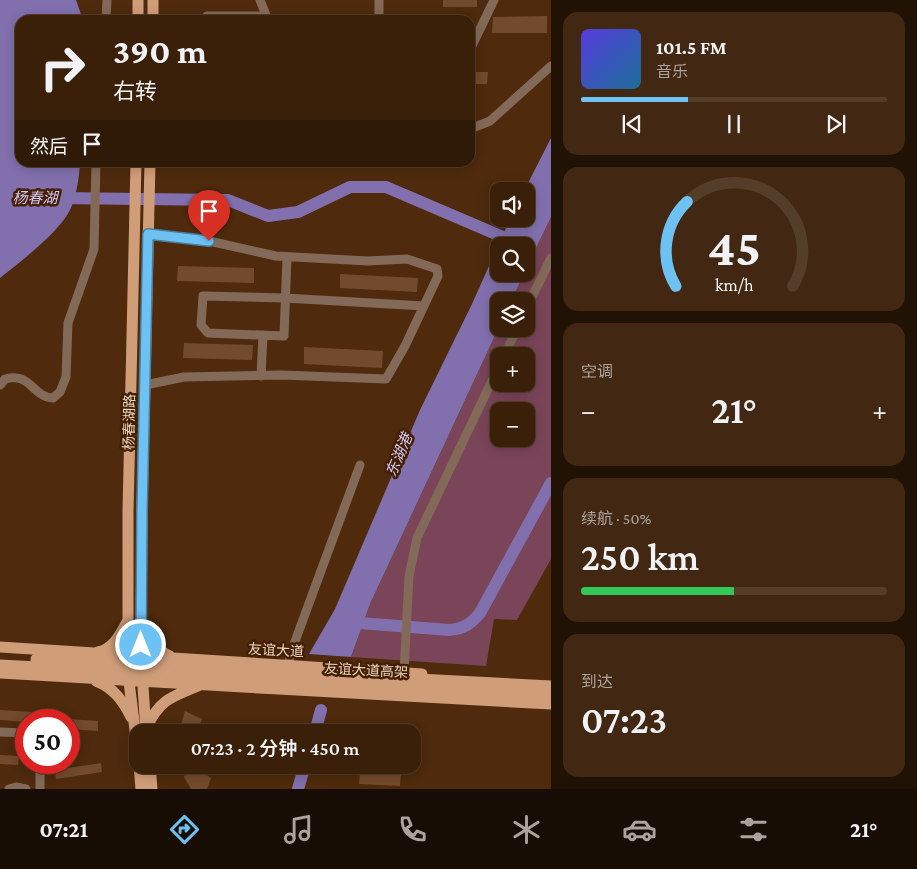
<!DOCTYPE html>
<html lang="zh">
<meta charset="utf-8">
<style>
:root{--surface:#3b2009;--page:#422812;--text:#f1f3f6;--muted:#aca39c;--line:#543e2a;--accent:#6ec2f3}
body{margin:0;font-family:"Crimson Pro","Noto Sans SC",serif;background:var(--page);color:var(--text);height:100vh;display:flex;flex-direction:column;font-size:19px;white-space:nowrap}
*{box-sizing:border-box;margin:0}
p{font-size:16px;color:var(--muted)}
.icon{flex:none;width:28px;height:28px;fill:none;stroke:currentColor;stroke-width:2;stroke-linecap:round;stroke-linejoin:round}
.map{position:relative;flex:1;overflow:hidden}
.details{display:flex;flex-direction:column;gap:12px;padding:12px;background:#201205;width:366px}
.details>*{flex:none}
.top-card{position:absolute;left:15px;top:15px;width:460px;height:152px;border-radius:15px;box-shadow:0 2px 12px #0003,0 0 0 1px var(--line);background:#3b2009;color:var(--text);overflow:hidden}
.fabs{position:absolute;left:490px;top:182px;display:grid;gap:10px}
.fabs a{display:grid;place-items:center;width:45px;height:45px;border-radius:10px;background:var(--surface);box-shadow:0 2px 12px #0003,0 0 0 1px var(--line);font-size:25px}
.speed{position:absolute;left:15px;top:709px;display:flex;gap:10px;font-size:25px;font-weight:700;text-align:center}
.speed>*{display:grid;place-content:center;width:65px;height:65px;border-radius:50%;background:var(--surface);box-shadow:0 2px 12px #0003,0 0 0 1px var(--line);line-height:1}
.speed .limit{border:8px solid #d22;background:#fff;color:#111}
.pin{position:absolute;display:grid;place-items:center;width:42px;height:42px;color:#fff;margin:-51px -21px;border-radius:50% 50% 50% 0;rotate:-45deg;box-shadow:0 0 5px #0007}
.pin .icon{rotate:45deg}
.me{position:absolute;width:55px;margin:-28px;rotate:0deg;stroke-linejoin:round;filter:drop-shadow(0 0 4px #0008)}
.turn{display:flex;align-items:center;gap:18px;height:105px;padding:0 15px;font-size:22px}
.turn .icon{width:65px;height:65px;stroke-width:2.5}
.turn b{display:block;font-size:35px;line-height:42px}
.then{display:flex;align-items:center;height:48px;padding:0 15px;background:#0003;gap:10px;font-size:19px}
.big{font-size:38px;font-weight:600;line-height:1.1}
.details .card{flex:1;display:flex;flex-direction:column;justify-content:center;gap:8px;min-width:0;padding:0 18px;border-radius:15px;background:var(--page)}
.details .dial{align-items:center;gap:0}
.dial svg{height:130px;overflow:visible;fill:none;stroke:var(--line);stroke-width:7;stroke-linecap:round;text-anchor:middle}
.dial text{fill:var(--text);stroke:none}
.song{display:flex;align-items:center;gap:15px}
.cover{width:60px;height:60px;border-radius:8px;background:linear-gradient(135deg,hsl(250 70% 55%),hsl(200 70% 35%))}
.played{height:5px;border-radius:2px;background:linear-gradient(90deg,var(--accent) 35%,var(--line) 35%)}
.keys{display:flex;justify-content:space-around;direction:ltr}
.heat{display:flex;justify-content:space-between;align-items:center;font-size:28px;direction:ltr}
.charge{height:8px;border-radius:4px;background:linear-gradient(90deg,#34c759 50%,var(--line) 0)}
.trip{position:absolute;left:129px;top:724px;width:292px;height:50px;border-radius:15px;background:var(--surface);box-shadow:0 2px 12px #0003,0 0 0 1px var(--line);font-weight:600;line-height:50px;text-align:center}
.tabs{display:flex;height:80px;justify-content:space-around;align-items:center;background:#180d04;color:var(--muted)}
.tabs .icon{width:35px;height:35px}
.tabs .current{color:var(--accent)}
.tabs b{font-size:22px;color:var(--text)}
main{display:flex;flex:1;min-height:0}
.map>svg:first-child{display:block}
</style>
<main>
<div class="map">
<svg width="551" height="789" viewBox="0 0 551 789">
<rect width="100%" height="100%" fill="#4f2a0c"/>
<path fill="#7a4459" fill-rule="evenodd" d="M551,217V559L517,620L494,619L486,666L351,657L370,604L499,327V329H526V301H511L524,274H526V269ZM499,356H526V384H499ZM499,411H526V439H499Z"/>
<path fill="#8170ad" d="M0,0H76L83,20H20V162L80,163C79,178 77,193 71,208C60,232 21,261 0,278Z
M551,138V217L526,269V246H499V274H524L511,301H499V327L370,604L351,657L309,654L335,609L420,410L472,304L510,219H526V191H524Z"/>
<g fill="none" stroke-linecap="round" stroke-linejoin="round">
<path stroke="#8170ad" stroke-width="12" d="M57,198L228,200L268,216L298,212L350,187H386L517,243
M347,622L449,630C463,629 471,624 480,613L551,483
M315,732L321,710
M298,789L305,765"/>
</g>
<path fill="#724a2d" d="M443,0H477V7H443Z
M547,16V33H492L493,17Z
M470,72H488L487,84H470Z
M178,266L254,268V283L177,281Z
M340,274L418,278L417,292L340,288Z
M184,343L253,345L252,360L183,358Z
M304,347L383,351L382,368L304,364Z
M0,710L31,712V720H26V722L0,720Z
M185,711L202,719L197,732H187L180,728Z
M69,719L98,721V731L69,729Z
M0,755L19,756L18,765L0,764Z
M101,763L102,772L56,779L55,770Z
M187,765H206L203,772L211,778L207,789H191L184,777Z
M360,771L401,773L400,786L359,784Z"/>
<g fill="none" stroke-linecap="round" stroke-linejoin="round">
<path stroke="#836a58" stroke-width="9" d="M260,0L268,20
M379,0V20
M106,20L107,0
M206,20L207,16H265
M470,50L494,0
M470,129L490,121L551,66
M287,257L284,336L208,333L201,325L203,296L285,298L424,306
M526,309L551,258
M504,356L517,329
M261,376L263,335
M0,385L5,379C31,372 32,397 53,398L60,392L66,377L68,323L94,249L96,162
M145,385L184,377L281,375L386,379L405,346L438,276L437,269L407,259L368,261L276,256L209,241L148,234
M289,665L290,655L360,465
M404,673L409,576L417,538L499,366
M0,732L26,733
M9,789L16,787L26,789
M40,789V762"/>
<path stroke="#d09d79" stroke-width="11" d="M138,0V20
M153,20V0
M136,162L128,511V620L129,682L138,754
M144,624C150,639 154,649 170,656
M0,647L422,674
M98,652C114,649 121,633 128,620
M0,673C184,684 367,694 551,704
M96,681C114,688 123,701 131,717
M147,727C160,699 172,697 198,686
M146,732L141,656L142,512L150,162
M139,765L141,789
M150,765L152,789"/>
<path stroke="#d09d79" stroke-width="11" d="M36,659L551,686
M0,665L551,694"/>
</g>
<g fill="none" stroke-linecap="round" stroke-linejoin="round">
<defs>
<path id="route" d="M141,645L142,512L148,234L209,241"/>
</defs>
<use href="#route" stroke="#487e9e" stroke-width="12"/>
<use href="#route" stroke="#6ec2f3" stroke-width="9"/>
</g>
<g text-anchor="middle" stroke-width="5" stroke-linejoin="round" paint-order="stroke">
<g font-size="14" fill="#e9d1c1" stroke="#442001">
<text transform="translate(129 422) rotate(-89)" y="5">杨春湖路</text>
<text transform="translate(276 650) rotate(3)" y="5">友谊大道</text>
<text transform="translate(366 670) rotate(3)" y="5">友谊大道高架</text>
</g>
<g font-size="15" font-style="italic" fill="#d3c6fa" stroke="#442001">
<text x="35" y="203">杨春湖</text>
<text transform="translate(399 455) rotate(-67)" y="5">东湖港</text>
</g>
</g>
</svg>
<div class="fabs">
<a><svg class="icon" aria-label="sound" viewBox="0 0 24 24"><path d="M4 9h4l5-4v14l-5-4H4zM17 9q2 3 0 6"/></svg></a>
<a><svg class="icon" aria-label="search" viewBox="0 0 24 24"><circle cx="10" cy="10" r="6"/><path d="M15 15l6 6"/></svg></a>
<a><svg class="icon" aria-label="layers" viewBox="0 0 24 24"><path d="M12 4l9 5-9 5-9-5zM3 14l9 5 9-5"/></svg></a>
<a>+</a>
<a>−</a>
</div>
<div class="speed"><div class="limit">50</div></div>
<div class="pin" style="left:209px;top:241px;background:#d93025"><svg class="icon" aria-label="arrive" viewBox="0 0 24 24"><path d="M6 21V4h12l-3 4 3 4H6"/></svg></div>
<svg class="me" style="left:141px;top:645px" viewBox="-20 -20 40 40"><circle r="17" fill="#6ec2f3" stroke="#fff" stroke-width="3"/><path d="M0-11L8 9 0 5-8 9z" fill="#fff"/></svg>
<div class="trip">07:23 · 2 分钟 · 450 m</div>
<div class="top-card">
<div class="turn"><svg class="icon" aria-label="right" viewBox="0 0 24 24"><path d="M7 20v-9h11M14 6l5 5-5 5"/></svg><div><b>390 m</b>右转</div></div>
<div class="then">然后<svg class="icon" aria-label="arrive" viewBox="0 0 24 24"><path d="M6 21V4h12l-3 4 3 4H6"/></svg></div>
</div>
</div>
<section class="details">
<div class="card">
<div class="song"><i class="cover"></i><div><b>101.5 FM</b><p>音乐</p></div></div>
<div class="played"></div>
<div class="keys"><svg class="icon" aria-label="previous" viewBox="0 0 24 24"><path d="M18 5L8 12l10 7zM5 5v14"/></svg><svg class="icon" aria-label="pause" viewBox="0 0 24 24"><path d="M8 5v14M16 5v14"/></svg><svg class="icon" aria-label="next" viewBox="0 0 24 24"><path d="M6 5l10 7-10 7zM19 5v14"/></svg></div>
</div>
<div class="card dial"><svg viewBox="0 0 100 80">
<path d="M14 69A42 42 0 1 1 86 69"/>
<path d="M14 69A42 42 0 0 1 21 17" stroke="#6ec2f3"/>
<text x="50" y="56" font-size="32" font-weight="700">45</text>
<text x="50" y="72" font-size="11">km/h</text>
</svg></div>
<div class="card"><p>空调</p>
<div class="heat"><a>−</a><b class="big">21°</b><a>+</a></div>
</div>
<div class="card"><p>续航 · 50%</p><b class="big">250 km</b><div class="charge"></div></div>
<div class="card"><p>到达</p><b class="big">07:23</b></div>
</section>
</main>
<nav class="tabs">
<b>07:21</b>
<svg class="icon current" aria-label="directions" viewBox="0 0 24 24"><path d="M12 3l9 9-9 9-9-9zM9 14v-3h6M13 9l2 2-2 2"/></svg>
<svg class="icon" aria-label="music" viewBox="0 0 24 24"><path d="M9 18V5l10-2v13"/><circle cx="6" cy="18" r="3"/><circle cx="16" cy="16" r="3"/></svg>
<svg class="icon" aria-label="phone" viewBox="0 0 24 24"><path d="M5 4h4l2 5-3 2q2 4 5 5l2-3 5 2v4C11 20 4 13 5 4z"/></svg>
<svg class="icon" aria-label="climate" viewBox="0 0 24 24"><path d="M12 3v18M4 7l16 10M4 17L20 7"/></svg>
<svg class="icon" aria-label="car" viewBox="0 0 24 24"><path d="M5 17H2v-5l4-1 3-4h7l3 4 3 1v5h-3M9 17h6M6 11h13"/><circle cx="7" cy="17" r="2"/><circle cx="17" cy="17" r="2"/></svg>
<svg class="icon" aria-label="filters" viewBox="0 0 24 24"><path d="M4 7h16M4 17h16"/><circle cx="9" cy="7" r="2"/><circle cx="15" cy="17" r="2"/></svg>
<b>21°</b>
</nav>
